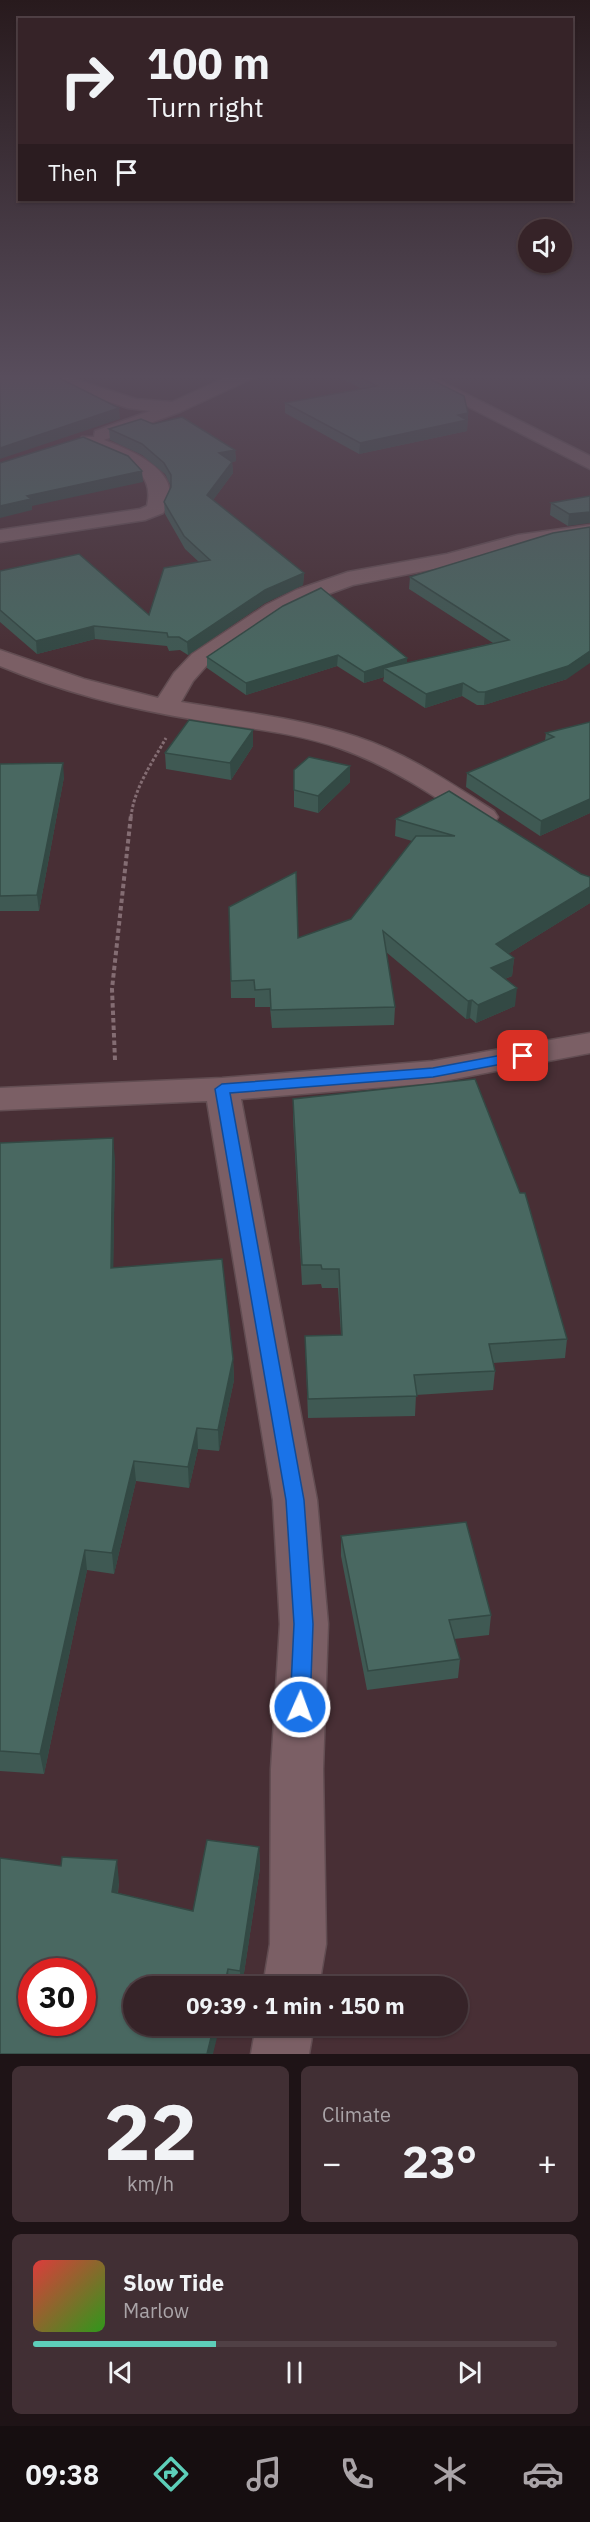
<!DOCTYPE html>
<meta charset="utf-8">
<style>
:root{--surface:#362328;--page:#412f34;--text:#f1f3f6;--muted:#aaa4a8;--line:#504045;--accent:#5dceb9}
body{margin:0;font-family:"IBM Plex Sans",sans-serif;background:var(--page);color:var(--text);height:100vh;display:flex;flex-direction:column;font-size:22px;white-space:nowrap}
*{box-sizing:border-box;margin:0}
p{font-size:20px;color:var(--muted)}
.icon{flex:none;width:33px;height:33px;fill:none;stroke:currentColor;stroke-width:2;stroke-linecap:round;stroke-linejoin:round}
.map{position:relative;height:2054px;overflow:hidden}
.side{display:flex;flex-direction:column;gap:12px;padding:12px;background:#1e1316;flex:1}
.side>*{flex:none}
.banner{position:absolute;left:18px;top:18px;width:555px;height:183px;border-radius:0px;box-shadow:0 2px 4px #0004,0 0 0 2px var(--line);background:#362328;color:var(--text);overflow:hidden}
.tools{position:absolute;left:518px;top:219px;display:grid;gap:12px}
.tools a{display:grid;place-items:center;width:54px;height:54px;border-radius:50%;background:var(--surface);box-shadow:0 2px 4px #0004,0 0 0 2px var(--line);font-size:30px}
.speed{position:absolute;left:18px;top:1958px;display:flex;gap:12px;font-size:30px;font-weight:700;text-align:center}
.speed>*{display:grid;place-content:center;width:78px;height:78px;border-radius:50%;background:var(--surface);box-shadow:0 2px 4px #0004,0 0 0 2px var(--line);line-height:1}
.speed .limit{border:9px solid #d22;background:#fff;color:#111}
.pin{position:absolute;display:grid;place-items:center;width:51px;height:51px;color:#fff;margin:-26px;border-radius:12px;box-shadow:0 3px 9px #0006}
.me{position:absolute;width:66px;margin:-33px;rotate:2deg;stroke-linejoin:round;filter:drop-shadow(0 0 4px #0008)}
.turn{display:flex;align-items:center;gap:21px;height:126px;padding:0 30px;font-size:27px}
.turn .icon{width:78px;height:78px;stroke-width:2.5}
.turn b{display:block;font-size:42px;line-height:51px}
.then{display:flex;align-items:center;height:57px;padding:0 30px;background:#0003;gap:12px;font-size:22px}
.big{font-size:45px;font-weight:700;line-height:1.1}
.side .tile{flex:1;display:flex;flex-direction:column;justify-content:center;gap:9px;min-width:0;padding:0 21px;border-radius:9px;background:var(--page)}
.side .dial{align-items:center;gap:0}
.dial b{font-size:78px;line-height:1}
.song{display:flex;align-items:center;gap:18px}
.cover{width:72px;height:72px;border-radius:9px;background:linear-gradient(135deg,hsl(0 70% 55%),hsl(110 70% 35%))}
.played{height:6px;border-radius:3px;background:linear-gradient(90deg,var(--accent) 35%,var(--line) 35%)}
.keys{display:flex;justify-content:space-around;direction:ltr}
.heat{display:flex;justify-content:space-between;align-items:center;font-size:33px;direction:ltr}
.side .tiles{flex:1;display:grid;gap:12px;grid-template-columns:1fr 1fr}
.tile:last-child{grid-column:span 2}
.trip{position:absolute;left:123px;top:1976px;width:345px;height:60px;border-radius:30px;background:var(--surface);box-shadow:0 2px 4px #0004,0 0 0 2px var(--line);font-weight:700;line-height:60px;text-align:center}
.dock{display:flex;height:96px;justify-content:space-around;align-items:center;background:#160e10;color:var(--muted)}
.dock .icon{width:42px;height:42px}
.dock .active{color:var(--accent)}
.dock b{font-size:27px;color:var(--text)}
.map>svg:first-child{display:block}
</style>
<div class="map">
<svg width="590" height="2054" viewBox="0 0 590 2054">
<rect width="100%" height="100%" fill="#482f35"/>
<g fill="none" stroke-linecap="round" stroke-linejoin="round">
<defs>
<path id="minor" d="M32,374H58L136,399L172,402L233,374H256L253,378L180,412L104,440C131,450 190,474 163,513L145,520L0,542V530L140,509L147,506C157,465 112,456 82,445L80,441L82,437H94L95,431L150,411L128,408L35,378Z
M404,374H426L590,456V469Z
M590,525V537L520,547L449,566L353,585L312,600L282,615L208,664L193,681L181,702C240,712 300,718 357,737C406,753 451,783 494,811L498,817L494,823L484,825L474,823C432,794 388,765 339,748C294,732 244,728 197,720C130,709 62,692 0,666V650L84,679L158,698L174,673L192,654L266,605L296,590L348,572L447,554L518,535Z
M590,1033V1053L433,1083L241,1099L317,1500L328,1624L323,1769L326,1944L319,1986H263L270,1944L271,1769L280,1624L273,1500L207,1101L0,1110V1088L222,1078L433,1061Z
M256,2025H314L309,2054H251Z"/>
</defs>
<use href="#minor" stroke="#624d52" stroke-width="3"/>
<path stroke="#846d73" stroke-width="3" stroke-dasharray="3 2" stroke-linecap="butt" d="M131,817C134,788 152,763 166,738"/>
<path stroke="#846d73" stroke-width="4" stroke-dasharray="4.5 3" stroke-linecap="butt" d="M115,1060L112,989L131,815"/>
<use href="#minor" fill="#7b5f65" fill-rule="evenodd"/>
</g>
<path fill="#3f5953" d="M333,374H364V375L468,413L467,431L359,454L285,413V403L362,389Z
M153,424L235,450L236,461L232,462L233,473L213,500L304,573L303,585L265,603L188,655L180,650L169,651L167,646L95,639L37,654L0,622V571L149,615L199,562L185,549L165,514L164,502L171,486L165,474L142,455L110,440L109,429Z
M590,496L568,526L550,515L551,503Z
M553,533L567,679L484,705H477L462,696L425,708L383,681L384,677L364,683L337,666L246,695L207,668V657L283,606L407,663L493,643L409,589L410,577Z
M590,722V813L540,836L466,787L467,773L545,741L546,733Z
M253,730V746L231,780L166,769L165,753Z
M0,764L64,777L39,911H0Z
M294,770L350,782L318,813L294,807Z
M449,791L590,903L508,954L514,958L512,976L505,979L515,1006L476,1023L470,1018L466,1019L386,952L395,1007L394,1025L272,1028L270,1007H255V998H231L229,907L298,938L351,919L412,841L395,836L396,819Z
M293,1099L567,1339L565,1358L493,1363L495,1371L493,1390L416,1395L415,1416L308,1418L305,1336L341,1335L338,1288H322L321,1284L302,1285L293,1118Z
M0,1143L115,1159L113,1268L233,1359L234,1380L219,1451L198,1449L189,1488L136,1481L114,1574L87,1570L44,1774L0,1771Z
M341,1536L491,1615L489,1635L454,1639L460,1659L458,1678L367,1690L341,1556Z
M259,1847L260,1868L242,1986H134L0,2054L119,1882L118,1893L193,1911Z"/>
<path fill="#334944" d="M119,408L120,419L0,459V448Z
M468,413L467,431L359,454L360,443Z
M235,450L236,461L232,462L233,473L208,507L207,495L219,453Z
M142,471L143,482L32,506V510L0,518V506L27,496Z
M590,512V523L568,526L569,514Z
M304,573L303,585L265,603L188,655L187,642L265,590Z
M94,626L95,639L37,654L36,641Z
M590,651V663L567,679L484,705L485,692Z
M338,655L337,666L246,695V683Z
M407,658V669L384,668V677L364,683V672Z
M463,683L462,696L425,708L426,694Z
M253,730V746L231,780L230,763Z
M63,763L64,777L39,911L37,895Z
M350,766V782L318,813V796Z
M590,798V813L540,836L541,821Z
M590,887V903L495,962L496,944Z
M514,958L512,976L489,985L491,968Z
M517,988L515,1006L476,1023L478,1005Z
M472,1000L470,1018L466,1019L468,1001Z
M113,1138L115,1159L113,1289L111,1268Z
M233,1359L234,1380L219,1451L218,1430Z
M197,1428L198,1449L189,1488L188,1467Z
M134,1461L136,1481L114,1574L112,1553Z
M85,1550L87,1570L44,1774L40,1754Z
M259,1847L260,1868L242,1986H241L240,1971Z
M117,1860L119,1882L115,1913L112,1892Z
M228,1969L229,1986H224Z
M214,2025H220L213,2054H207Z"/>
<path fill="#496861" stroke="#334944" stroke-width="1.5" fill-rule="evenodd" d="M0,374H46L61,379L119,408L0,448Z
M353,374H363L362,376L369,374H420L464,396L468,413L458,415L467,420L360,443L285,403L377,386Z
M182,417L235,450L219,453L232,462L207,495L304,573L265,590L187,642L179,637H168L167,633L94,626L36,641L0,610V571L79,554L149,615L164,568L210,560L184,536L164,502L171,487V475L164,463L142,444L109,429L141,419L153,424Z
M83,437L128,456L142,471L27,496L31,499L0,506V463Z
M590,496V512L569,514L551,503Z
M590,527V651L568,666L485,692H478L463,683L426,694L384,668L509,640L410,577L553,533Z
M321,588L407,658L364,672L338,655L246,683L207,657L283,606Z
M189,720L253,730L230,763L165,753Z
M590,722V799L541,821L467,773L554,737L546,733Z
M309,757L350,766L318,796L294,790V770Z
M63,763L37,895L0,896V764Z
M449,791L581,874L590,877V887L496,944L514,958L491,968L517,988L478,1005L472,1000L468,1001L383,931L395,1007L271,1010L270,989L255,990L254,980L231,981L229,907L296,872L298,938L351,919L416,836H455L396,819Z
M475,1079L520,1193H525L567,1339L489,1344L495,1371L414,1375L417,1396L308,1399L305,1336L342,1335L339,1269H322L321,1265H302L293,1099Z
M113,1138L111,1268L222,1259L233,1359L218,1430L197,1428L188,1467L134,1461L112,1553L85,1550L40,1754L0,1751V1143Z
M466,1522L491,1615L449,1620L460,1659L368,1671L341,1536Z
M207,1840L259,1847L240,1971L228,1969L224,1986H134V2025H214L207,2054H0V1858L61,1866L62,1857L117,1860L112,1892L193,1911ZM32,1971H82V2022H32Z"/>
<linearGradient id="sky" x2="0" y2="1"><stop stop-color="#281a1d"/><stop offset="0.57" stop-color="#584d5c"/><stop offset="1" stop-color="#584d5c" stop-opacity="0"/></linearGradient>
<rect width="590" height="661" fill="url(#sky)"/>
<path fill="#1a73e8" stroke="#114b97" stroke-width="1.5" d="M523,1051L530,1056L528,1059L433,1077L230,1093L304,1500L313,1624L310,1707L307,1714L300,1716L293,1714L290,1707L294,1624L286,1500L215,1089L222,1084L433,1068Z"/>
</svg>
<div class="tools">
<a><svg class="icon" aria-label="sound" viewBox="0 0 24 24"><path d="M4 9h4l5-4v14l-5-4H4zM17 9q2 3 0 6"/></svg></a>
</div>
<div class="speed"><div class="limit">30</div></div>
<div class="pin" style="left:523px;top:1056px;background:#d93025"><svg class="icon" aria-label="arrive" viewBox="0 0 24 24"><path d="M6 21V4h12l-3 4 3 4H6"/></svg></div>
<svg class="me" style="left:300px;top:1707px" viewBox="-20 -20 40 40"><circle r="17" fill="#1a73e8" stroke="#fff" stroke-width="3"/><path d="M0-11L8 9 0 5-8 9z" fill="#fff"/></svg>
<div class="trip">09:39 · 1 min · 150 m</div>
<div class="banner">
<div class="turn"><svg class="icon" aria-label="right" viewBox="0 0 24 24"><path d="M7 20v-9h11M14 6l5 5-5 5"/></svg><div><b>100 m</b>Turn right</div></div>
<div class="then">Then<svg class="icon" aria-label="arrive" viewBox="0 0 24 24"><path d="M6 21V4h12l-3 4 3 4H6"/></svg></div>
</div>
</div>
<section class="side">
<div class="tiles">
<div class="tile dial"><b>22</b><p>km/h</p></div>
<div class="tile"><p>Climate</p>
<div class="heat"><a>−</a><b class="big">23°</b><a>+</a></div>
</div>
<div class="tile">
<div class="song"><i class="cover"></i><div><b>Slow Tide</b><p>Marlow</p></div></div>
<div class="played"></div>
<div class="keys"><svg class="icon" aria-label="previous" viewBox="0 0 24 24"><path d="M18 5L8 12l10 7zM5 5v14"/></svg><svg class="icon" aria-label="pause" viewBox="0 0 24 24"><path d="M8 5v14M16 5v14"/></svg><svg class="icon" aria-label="next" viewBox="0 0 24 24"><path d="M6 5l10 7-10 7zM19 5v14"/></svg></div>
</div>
</div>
</section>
<nav class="dock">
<b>09:38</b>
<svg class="icon active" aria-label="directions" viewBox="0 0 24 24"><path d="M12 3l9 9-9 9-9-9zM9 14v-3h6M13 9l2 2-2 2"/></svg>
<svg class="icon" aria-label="music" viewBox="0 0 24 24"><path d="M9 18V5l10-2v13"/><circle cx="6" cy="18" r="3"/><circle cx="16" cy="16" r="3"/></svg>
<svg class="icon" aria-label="phone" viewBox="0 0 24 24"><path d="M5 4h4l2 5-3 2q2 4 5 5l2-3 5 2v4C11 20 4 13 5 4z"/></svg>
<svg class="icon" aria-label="climate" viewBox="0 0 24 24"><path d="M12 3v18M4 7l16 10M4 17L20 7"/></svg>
<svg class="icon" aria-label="car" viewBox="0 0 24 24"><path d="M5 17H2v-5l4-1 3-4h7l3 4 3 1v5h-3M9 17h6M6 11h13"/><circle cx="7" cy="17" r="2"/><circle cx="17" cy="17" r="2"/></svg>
</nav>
